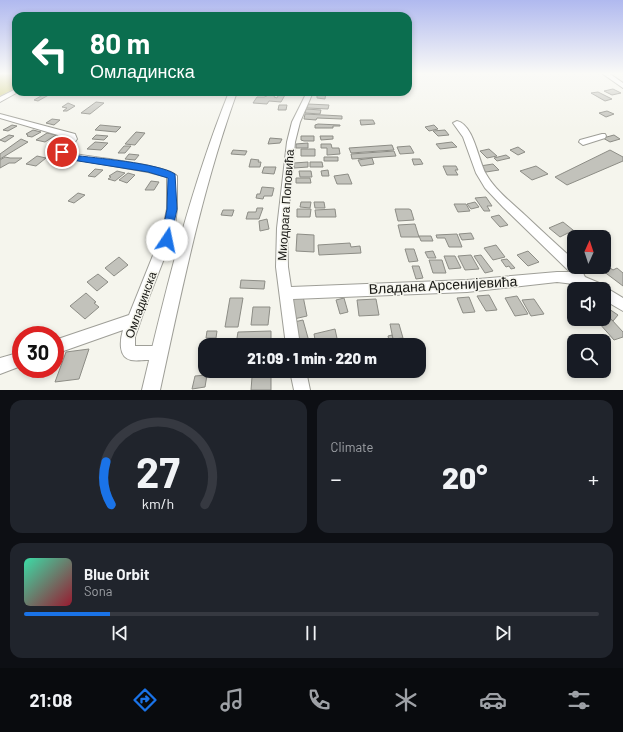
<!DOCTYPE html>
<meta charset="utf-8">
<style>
:root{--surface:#171b24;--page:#20242c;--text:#f1f3f6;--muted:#9ea1a6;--line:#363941;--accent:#1a73e8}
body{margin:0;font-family:Barlow,sans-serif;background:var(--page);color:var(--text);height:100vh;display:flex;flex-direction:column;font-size:15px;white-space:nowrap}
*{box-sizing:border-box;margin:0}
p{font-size:13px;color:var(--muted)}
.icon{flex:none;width:22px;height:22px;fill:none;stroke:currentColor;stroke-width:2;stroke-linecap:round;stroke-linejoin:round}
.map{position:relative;height:390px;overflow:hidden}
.details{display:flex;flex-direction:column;gap:10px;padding:10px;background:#0d0f14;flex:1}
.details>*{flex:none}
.hud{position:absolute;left:12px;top:12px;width:400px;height:84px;border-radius:12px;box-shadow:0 2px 6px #0003;background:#0b6e4f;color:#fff;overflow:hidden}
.needle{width:26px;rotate:3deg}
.controls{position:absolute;left:567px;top:230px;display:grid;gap:8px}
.controls a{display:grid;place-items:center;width:44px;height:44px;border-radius:8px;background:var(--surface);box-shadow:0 2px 6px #0003;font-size:20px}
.speed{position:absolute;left:12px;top:326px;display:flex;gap:8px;font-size:20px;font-weight:700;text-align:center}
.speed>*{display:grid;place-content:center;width:52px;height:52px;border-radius:50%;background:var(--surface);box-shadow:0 2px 6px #0003;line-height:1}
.speed .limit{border:6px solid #d22;background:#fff;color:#111}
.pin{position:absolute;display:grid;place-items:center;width:34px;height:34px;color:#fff;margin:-17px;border:2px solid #fff;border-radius:50%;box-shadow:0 1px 4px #0007}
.me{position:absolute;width:44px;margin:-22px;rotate:11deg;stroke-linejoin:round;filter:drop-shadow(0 0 3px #0008)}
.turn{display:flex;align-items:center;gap:14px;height:84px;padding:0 12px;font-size:18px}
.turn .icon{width:52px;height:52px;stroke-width:2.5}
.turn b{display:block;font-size:28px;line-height:34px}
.big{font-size:30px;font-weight:800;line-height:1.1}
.details .card{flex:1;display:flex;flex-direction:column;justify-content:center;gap:6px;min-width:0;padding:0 14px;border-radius:12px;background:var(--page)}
.details .dial{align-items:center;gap:0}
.dial svg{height:104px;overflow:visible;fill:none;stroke:var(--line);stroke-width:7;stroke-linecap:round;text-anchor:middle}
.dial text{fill:var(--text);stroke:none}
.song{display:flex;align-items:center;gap:12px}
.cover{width:48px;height:48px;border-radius:6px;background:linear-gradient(135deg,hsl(160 70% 55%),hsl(350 70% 35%))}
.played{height:4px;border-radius:2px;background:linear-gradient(90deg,var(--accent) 15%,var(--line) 15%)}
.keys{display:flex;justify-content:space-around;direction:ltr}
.heat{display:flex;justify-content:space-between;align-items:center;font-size:22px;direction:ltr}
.details .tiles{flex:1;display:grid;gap:10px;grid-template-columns:1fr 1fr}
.card:last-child{grid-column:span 2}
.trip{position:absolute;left:198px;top:338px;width:228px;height:40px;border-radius:12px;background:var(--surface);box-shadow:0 2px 6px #0003;font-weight:800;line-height:40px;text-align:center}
.menu{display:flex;height:64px;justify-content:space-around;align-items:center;background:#090b0e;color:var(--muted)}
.menu .icon{width:28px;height:28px}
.menu .selected{color:var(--accent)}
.menu b{font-size:18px;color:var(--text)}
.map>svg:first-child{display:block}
</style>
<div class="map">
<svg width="623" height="390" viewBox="0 0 623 390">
<rect width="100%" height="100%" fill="#f5f5ed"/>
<path fill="#cecc7e" d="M0,74H16V88L0,96Z"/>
<path fill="#c2c2bb" stroke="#8d8d86" d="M613,89L621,93L612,95L604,91Z
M46,92H54L38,101L34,100L48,92Z
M598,92L612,99L605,101L591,93Z
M317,93H326L325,99L317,98Z
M268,94L275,95L274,97L277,98L279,94L285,95L281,102L269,101L267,104L253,103L257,97H264L267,96Z
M96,102L104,103L90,114L81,113Z
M68,103L75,106L67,111H63L67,108L62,107Z
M308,104L329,105L328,109L307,108Z
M279,105H287L286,110H278Z
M306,109L321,110L320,114L305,113Z
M607,111L614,114L606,117L599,113Z
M305,114L342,116V119L317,118L316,120L304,119Z
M52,119L60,120L54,125L46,123Z
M360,120H373L375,124L361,125Z
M318,124L340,125V126H333V128H315V125Z
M12,125L17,126L8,131L3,130Z
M100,125L121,127L116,132L95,130Z
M434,125L438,129L429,131L425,127Z
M33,130L41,132L32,137L27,136L28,135L26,134Z
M445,130L449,135L438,136L433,131Z
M136,132L145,133L135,145L125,144Z
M47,133L56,135L45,142L36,140Z
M9,135L14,136L5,142L0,140Z
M96,135L108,136L104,140L92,139Z
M614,135L620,139L610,142L603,138Z
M301,136H314V141H304L301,140Z
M320,136H333V139L321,140Z
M270,138L282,139L280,143L268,144Z
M21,139L28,142L0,159V154Z
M95,142L108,143L101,150L87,149Z
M452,142L457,147L440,149L436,144Z
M56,143L63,144L56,150L49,148Z
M308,143V148H296V144Z
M321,144H331L332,148H339L340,154L327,155V148H321Z
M392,145L394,150L351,153L349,148Z
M124,146H131L125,153H118Z
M410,146L414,153L400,154L397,147Z
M518,147L525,152L518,155L510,150Z
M301,149H315V156H301Z
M489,149L497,156L487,158L480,151Z
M233,150L247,151L245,155L231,154Z
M610,150L623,157V161L567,185L555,177Z
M394,151L396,156L352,159L351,154Z
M129,154L139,155L135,160L125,159Z
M506,155L510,158L497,161L494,158Z
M37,156L46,158L36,166L26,164Z
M5,157L10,158H22L15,163H9L0,168V160Z
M324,157H338V161H324Z
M372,158L374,164L361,166L358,160Z
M251,159L259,160L258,162H261L260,167H249Z
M412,159H420L423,164L414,165Z
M308,162V167L294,168V163Z
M310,162H322L323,167H310Z
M493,164L499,170L486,172L480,166Z
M443,166H456L458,170H455L458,175H447Z
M536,166L548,174L532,180L520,171Z
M264,167H276L274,174L262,173Z
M95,169L103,170L95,177L88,176Z
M328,170L329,176H322L321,171Z
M117,171L125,173L115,181L108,179L111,177L109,176Z
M299,171H311L312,177H300Z
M128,173L135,175L127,183L119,180Z
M348,174L352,184H337L334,176Z
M296,178H310L311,183H296Z
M151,181L159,182L154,190H145Z
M262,187L274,188L272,196H264L263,199L256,198L257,194H260Z
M78,193L85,195L74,203L68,201Z
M486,197L492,206H487L490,211H484L475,198Z
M301,202H311L310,208L300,207Z
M314,202H324L325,208H315Z
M475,202L479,207L471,209L467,204Z
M454,204H466L470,211L458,212Z
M257,208H263L259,219H246L248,212H256Z
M297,209H311L310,217H297Z
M335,209L336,217H316L315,210Z
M395,209H409L411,210L414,220L398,221Z
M223,210H234L232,216L221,215Z
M499,215L508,225L500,227L491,217Z
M267,219L269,229L260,231L259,221Z
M563,222L578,234L572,237L568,233L560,237L549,228Z
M415,224L419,237H401L398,225Z
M471,233L474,239L462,240L459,234Z
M297,234L314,235V252L296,251Z
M457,234L462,247H449L445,238H437L436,235Z
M419,236H431L433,241H421Z
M350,243L351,247L360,246L361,253L319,255L318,245Z
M496,245L505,257L493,260L484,248Z
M405,249H414L418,261L409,262Z
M433,251L436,258H428L425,252Z
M528,251L539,262L528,266L517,255Z
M471,255L479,269L465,270L458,256Z
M481,255L493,271L485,273L474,256Z
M444,256H455L461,268L449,269Z
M119,257L128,265L114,276L105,268Z
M507,259L515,268L511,269L509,266L506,267L501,260Z
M429,260H442L446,273H433Z
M412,266H419L423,278L416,279Z
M610,268L613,270L617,268L623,273V286L603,271Z
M98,274L108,282L97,291L87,282Z
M241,280L265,281L264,289L240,288Z
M86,293L96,302L94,303L99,307L85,319L70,306Z
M489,295L497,310L486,311L477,296Z
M303,296L307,316L294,319L290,299Z
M517,296L528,314L515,316L505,298Z
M469,297L475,312L463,313L457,298Z
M230,298H243L238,327H225Z
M344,298L348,312L340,314L336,300Z
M376,299L379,315L359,316L357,300Z
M534,299L544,314L531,316L522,300Z
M253,307H270L268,325H251Z
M609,309L618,315L613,321L605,314Z
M611,319L623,332V337L614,340L599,323Z
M303,320L310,345H299L294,322Z
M390,324H399L403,338L393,339Z
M335,329L338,343L316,345L314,334Z
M207,331H217L216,338H206Z
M271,331V343L236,344L238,332Z
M392,335L393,339L395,345H390L388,336Z
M374,343V345H347V344Z
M89,349L79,379L55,382L66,352Z
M207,375L205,387L192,389L195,376Z
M271,376V390H251L252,377Z"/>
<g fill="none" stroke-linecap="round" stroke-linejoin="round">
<defs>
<path id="minor" d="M603,74H610L623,83V88Z
M16,89V92H18L0,102V97Z
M307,92H313L300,122L295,142L287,228L288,267L291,287L467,280L557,272H570L503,207L485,188L476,173L463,137L453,123L457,121C474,125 478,160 486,174C495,190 512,203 526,216C542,231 558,246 574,260V267H580L585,277L604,285L605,287L623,298V311L604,300V289H587L574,284L557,282L467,292L293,299L300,345H286L276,267L277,228L287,142L292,122Z
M0,114L75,134L77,139L67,153C85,156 169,165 177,176V209L174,233L146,305L135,337V346H160L165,348L167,353L165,358C159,361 153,360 147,360C142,360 136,361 131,360C118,357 120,340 123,330L55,354V340L129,315L162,233L167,209V177L148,172L61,157L58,152L68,138L0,118Z
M602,134H605L606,136L605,138L583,145L579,142L580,140Z
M21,352V366L0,374V358Z
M290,371H306L310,390H294Z"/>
<path id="major" d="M229,92H237C202,189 182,289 160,390H142C166,289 190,189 229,92Z"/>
</defs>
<use href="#minor" stroke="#9f9f98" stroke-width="2"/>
<use href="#major" stroke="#9f9f98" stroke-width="2"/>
<use href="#minor" fill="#fff" fill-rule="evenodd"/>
<use href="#major" fill="#fff" fill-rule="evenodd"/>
</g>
<linearGradient id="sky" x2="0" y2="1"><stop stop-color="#b0b9ef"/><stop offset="0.57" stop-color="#fafaf7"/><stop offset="1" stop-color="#fafaf7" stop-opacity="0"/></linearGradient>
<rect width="623" height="129" fill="url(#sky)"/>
<path fill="#1a73e8" stroke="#114b97" d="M59,150H64L67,154L72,155C95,158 158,163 175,174L177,209L170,242L167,244L163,242L161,240L167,209L168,178L148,172L72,160L62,157L58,152Z"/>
<g text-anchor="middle" stroke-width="3" stroke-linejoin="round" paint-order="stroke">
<g font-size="12" fill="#171714" stroke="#f5f5ed">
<text transform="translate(286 205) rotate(-86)" y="4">Миодрага Поповића</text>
<text transform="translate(141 305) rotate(-70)" y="4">Омладинска</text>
</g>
<g font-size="14" fill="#171714" stroke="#f5f5ed">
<text transform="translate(443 285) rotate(-3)" y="5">Владана Арсенијевића</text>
</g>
</g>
</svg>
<div class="controls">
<a><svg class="needle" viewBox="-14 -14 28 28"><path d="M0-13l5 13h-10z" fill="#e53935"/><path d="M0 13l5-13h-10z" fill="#9ea1a6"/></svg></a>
<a><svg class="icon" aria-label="sound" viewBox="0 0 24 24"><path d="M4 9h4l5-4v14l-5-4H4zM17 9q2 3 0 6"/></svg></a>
<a><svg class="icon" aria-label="search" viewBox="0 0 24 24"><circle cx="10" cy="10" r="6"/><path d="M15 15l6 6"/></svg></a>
</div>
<div class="speed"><div class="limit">30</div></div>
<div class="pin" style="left:62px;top:152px;background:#d93025"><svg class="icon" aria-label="arrive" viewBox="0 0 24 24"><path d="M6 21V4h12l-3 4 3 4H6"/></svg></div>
<svg class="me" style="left:167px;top:240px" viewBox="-20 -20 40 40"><circle r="19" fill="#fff"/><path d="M0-13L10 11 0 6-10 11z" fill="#1a73e8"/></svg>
<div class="trip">21:09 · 1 min · 220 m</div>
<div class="hud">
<div class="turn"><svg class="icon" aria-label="left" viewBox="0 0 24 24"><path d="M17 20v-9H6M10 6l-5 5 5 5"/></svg><div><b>80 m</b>Омладинска</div></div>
</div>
</div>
<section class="details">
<div class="tiles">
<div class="card dial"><svg viewBox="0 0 100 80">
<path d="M14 69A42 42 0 1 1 86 69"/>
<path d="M14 69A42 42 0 0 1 10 36" stroke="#1a73e8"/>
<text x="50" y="56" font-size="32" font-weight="700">27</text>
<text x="50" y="72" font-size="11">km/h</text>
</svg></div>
<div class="card"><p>Climate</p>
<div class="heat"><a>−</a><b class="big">20°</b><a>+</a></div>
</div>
<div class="card">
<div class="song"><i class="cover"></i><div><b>Blue Orbit</b><p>Sona</p></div></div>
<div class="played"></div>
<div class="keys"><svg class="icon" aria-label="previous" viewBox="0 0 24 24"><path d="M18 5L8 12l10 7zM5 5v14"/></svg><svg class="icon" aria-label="pause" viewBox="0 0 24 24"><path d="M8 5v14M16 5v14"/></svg><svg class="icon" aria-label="next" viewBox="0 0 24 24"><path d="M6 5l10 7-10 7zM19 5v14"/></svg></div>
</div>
</div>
</section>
<nav class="menu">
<b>21:08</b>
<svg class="icon selected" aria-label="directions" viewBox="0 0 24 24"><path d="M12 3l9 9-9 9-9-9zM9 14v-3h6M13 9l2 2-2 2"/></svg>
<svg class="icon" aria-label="music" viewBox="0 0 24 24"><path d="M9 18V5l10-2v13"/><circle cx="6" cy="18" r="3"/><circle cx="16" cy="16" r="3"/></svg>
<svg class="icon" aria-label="phone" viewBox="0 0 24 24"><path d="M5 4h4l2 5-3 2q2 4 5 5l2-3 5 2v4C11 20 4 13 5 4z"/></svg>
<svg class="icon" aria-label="climate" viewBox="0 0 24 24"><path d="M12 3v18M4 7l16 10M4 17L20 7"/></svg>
<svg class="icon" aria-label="car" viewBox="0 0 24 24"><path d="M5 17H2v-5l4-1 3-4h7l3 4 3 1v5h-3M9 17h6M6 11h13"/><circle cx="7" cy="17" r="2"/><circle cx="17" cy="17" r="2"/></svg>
<svg class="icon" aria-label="filters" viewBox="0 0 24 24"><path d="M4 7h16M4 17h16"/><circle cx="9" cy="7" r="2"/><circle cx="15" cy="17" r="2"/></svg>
</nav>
